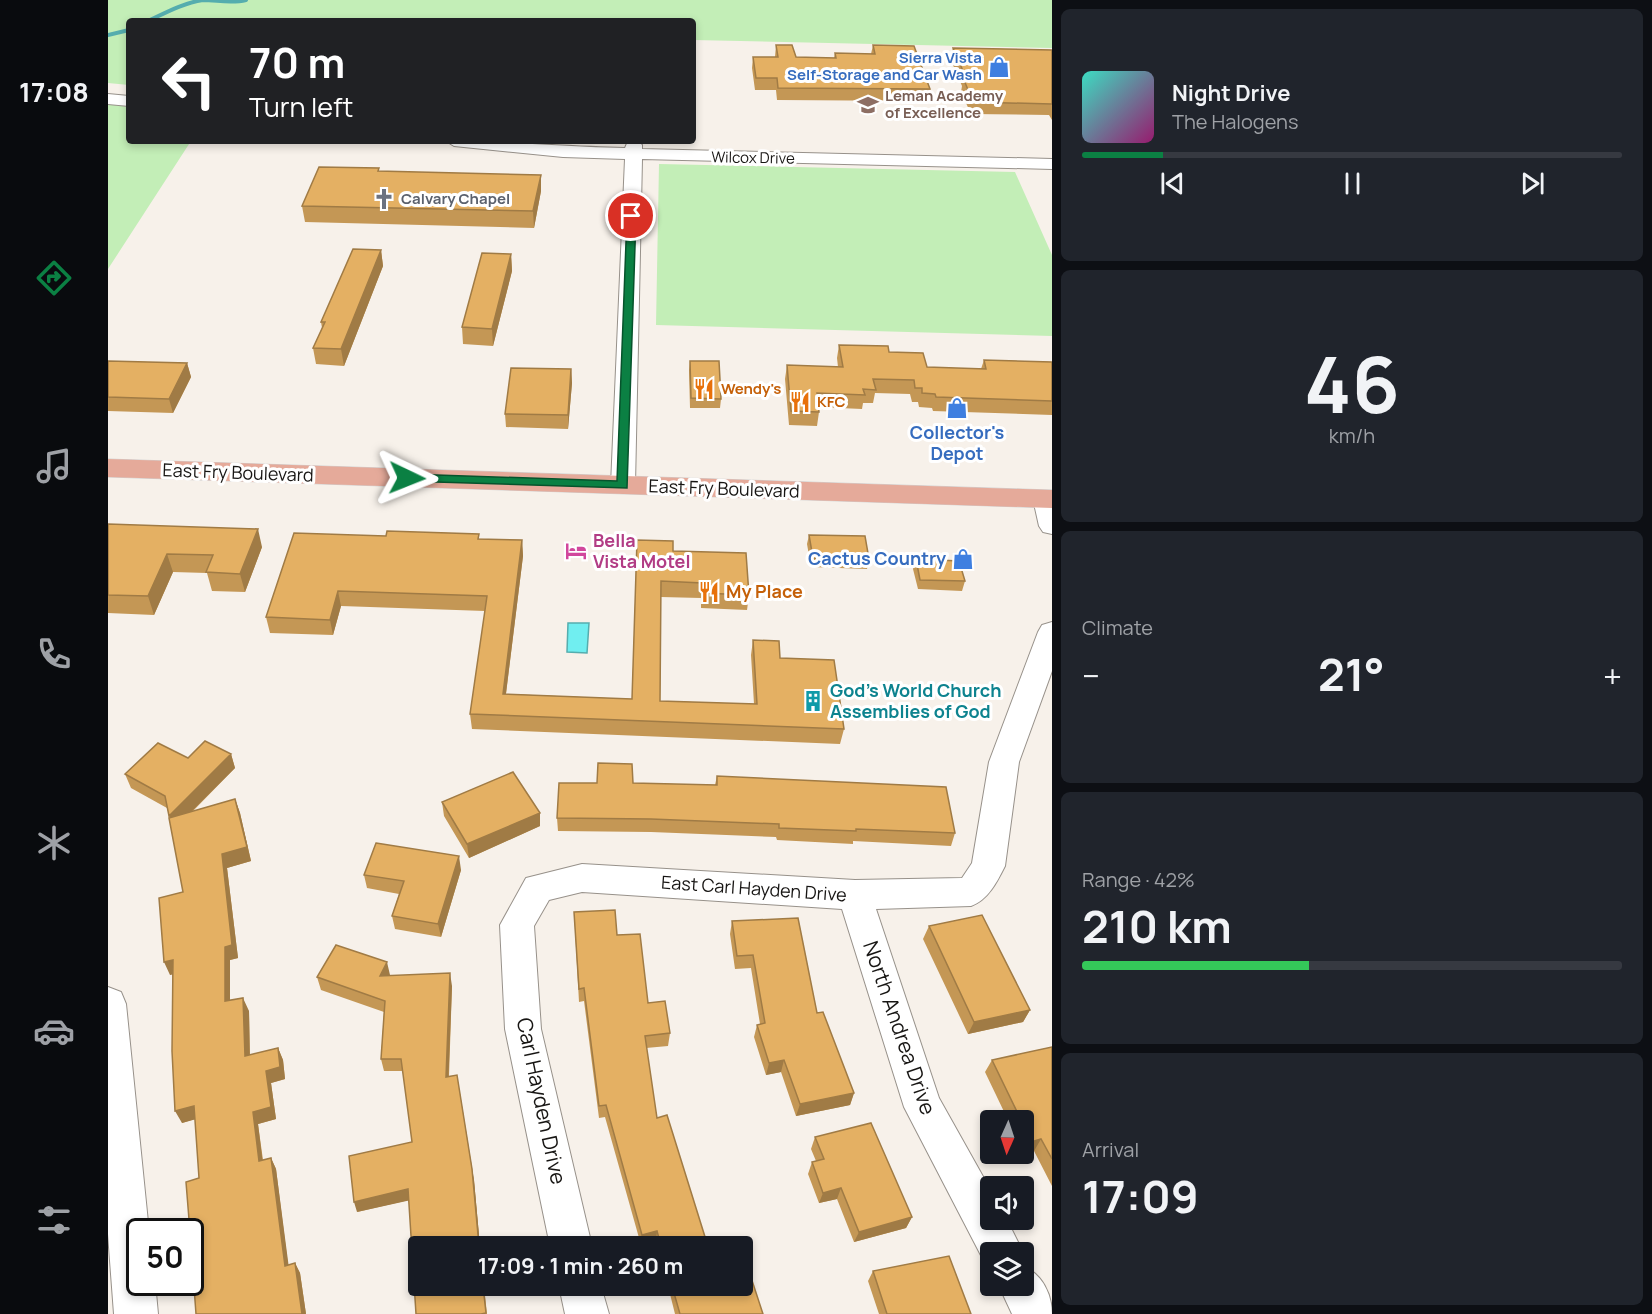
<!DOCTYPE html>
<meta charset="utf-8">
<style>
:root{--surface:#171b24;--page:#20242c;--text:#f1f3f6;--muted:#9ea1a6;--line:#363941;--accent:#0b8043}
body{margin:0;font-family:Manrope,sans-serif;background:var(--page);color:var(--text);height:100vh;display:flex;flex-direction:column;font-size:22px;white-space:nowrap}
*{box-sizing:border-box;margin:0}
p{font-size:20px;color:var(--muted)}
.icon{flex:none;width:33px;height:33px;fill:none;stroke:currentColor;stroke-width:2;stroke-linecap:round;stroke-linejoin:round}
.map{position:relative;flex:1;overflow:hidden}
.sheet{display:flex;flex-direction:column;gap:9px;padding:9px;background:#0d0f14;width:600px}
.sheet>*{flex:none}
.top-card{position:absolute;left:18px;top:18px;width:570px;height:126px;border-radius:6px;box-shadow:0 3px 9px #0003;background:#202124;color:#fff;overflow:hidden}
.needle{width:39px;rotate:183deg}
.buttons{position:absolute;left:872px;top:1110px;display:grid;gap:12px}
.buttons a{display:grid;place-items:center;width:54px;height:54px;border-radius:6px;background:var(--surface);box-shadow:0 3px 9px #0003;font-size:30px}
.speed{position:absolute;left:18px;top:1218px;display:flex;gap:12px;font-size:30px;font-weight:700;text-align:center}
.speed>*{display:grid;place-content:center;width:78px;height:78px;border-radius:50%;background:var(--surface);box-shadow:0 3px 9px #0003;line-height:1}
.speed .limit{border:3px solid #111;border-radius:9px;background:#fff;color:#111}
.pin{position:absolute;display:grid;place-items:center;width:51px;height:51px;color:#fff;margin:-26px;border:3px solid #fff;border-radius:50%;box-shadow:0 2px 6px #0007}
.me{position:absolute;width:66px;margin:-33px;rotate:92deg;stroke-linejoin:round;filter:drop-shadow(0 0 4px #0008)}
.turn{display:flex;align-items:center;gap:21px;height:126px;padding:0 24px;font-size:27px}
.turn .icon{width:78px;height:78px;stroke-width:2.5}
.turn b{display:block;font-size:42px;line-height:51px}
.big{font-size:45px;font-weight:700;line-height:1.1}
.sheet .card{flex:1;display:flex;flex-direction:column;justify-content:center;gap:9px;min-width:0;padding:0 21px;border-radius:9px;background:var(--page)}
.sheet .dial{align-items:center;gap:0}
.dial b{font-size:78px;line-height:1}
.song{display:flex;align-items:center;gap:18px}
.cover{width:72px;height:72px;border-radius:9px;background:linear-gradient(135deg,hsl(170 70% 55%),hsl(320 70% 35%))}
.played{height:6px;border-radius:3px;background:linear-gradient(90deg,var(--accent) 15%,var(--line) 15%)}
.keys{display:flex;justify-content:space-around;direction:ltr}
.heat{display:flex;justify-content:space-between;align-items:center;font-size:33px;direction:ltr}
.charge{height:9px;border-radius:4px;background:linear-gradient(90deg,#34c759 42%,var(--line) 0)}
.trip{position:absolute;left:300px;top:1236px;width:345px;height:60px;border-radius:6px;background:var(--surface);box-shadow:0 3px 9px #0003;font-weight:700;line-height:60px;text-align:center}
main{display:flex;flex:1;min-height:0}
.tab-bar{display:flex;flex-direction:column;width:108px;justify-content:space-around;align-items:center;background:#090b0e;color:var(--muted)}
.tab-bar .icon{width:42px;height:42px}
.tab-bar .selected{color:var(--accent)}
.tab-bar b{font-size:27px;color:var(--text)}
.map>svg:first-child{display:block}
</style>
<main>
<nav class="tab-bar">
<b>17:08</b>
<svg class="icon selected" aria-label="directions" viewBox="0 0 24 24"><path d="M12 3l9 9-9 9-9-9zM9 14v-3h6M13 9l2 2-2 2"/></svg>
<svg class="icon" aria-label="music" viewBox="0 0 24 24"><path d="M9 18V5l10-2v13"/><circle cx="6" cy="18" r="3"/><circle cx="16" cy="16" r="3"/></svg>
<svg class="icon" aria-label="phone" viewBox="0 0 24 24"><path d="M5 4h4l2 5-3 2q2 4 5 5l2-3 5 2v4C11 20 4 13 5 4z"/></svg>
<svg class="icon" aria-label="climate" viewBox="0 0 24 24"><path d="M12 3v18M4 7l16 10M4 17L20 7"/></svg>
<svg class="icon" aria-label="car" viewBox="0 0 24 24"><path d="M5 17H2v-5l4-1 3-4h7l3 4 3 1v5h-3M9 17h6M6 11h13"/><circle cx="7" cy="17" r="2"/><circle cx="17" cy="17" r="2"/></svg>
<svg class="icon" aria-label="filters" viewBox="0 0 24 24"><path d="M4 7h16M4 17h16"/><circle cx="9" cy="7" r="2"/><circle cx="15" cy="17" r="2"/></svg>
</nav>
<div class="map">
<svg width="944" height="1314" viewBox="0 0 944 1314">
<rect width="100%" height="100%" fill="#f7f1ea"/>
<path fill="#c3eeb7" d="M0,0H944V48L585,40V21H21V85L0,83Z
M0,104L21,107V141H83L0,269Z
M551,164L907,172L944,255V336L548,325Z"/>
<path fill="#70eef0" stroke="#55adae" stroke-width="1.5" d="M460,623H481L479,653L459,652Z"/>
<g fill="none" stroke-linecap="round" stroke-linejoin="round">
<path stroke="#55adae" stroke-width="4" d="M40,21C57,13 75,3 95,0C109,0 123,4 138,0
M0,35L21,30"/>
<defs>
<path id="minor" d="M0,94L21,96V106L0,104Z
M338,141C398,141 457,147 517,148L520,141H530L534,145V149L944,159V169L534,159L527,485L524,490L515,493L506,490L503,485L517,159L455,157L346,146Z
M937,491L944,493V534L935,532L931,526L925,499L928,493Z
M944,622V671L911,762L897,866C889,882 880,900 863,906L768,909L831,1098L882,1189V1220H899L915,1252H882V1268L879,1267L796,1107L734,909L474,892L441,900L426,926L433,1029L484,1246H442L397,1029L392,925L418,878L474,864L747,880L854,878L864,863L881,762L930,632L934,625Z
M0,987L13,992L18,1004L41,1232H32V1282H47L50,1314H6L0,1234Z
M915,1266C934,1274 944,1294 944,1314H904L891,1286H915Z
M451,1286H493L501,1314H457Z"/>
<path id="major" d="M0,459L944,490V508L0,477Z"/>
</defs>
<use href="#minor" stroke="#97918a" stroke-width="2"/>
<use href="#major" stroke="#d1d0d0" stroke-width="1"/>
<use href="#minor" fill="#fff" fill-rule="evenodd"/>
<use href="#major" fill="#e5aa9a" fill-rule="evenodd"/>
</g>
<path fill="#c49755" d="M668,45L688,57L726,58L727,53L763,54L765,45L822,89L820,101L669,100L668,90H647L644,68L645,57H667Z
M845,48L944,50V120L941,115L863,114L853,92L854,86L842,58Z
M271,168V171L433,191L426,228L197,222L194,206Z
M273,250L275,266L236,366L208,364L205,348L214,328L213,322Z
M403,254L404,271L385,346L355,344L354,327Z
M731,345L781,352L819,367L873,369L876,360L944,362V415L825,411L824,408L811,407L810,402H804L802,394L767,393L765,403H755L754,409L710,407L711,412L709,426L681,425L677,379L679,365L730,367L729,358Z
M0,361L79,363L83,377L65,413L0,411Z
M582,361L613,399L612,408H582L581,370Z
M463,369L464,383L460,429L398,427L397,414Z
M0,524L154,547L137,592L104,591L99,573L65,572L46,615L0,613Z
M701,535L761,559L759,569L703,567L699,544Z
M278,536L414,540L415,556L398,694L524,699L529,540L565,551L641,595L639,610L593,608V598L553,597L552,701L646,704L643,655L645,640L672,658L736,729L732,744L364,729L362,714L377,611L233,606L225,635L162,633L158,617Z
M808,559L857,581L854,591L810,589L805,569Z
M123,754L127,768L85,811L127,799L132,813L143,861L119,868L130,958L122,960V1000L141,1011L142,1055L170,1048L175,1060L177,1079L163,1083L168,1119L150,1124L155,1160L163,1158L168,1169L180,1265L187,1263L192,1273L198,1314L91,1178L87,1119L74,1123L64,974L62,975L75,892L62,818L59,808L23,788L17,774L80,758Z
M609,776L847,833L843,846L745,841V844L669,840L668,837L543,832L450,831L449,818L489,783H525L607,785Z
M334,802L432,813V826L361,858L336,816Z
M353,870L333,937L287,929L284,916L291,894L259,888L256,875Z
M466,912L509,935L540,1003L562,1033L560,1046L538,1048L549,1118L598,1240L604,1246H549L548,1241L533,1245L497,1117L491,1118L476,1001L471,1002Z
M624,921L709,1013L746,1093L742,1105L688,1116L673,1072L658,1075L646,1037L649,1025L652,1024L643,968L627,969L622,934Z
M821,926L922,1010L915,1022L860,1034L815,939Z
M282,975L281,976L344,986L341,1077L366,1180L372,1246H310V1286H376L379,1314H308L301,1200L249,1212L304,1142L295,1071H276L273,1059L276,1012L213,990L209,977Z
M944,1047V1186L926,1151L915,1153V1120H900L877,1072L884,1060Z
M707,1137L804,1217L798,1228L746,1242L729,1199L711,1203L700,1174L704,1162L708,1161L703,1149Z
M765,1271L863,1314H771L760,1281Z
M560,1286H634L655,1314H567Z"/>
<path fill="#a07b45" d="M433,175V191L426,228L425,211Z
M273,250L275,266L236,366L233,349Z
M403,254L404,271L385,346L384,329Z
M79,363L83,377L65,413L61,399Z
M463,369L464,383L460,429V415Z
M150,529L154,547L137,592L132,574Z
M414,540L415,556L396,709L395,694Z
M59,554L65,572L46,615L40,596Z
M230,591L233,606L225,635L222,620Z
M123,754L127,768L66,829L61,816Z
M127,799L132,813L143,861L119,868L130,958L122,960V1014L117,1001L114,854Z
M432,813V826L361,858L359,844Z
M351,856L353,870L333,937L330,924Z
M65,960L71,973L62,975L56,962Z
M279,962L282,975L275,989L272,976Z
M342,973L344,986L340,1089L338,1077Z
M135,998L141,1011L142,1069L137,1056Z
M922,1010L915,1022L860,1034L866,1022Z
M170,1048L175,1060L177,1079L163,1083L168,1119L150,1124L156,1173L151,1161L145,1112L158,1071Z
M676,1060L673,1072L658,1075L661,1063Z
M351,1087L366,1180L372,1246H371Z
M746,1093L742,1105L688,1116L692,1104Z
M86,1106L92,1118L74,1123L67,1111Z
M933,1139L926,1151L915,1153L923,1142Z
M163,1158L168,1169L182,1276L177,1266Z
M733,1188L729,1199L711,1203L715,1193Z
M300,1189L303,1200L249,1212L246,1202Z
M804,1217L798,1228L746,1242L751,1232Z
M549,1231L548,1241L533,1245L534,1235Z
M187,1263L192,1273L198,1314H194Z"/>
<path fill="#e4b063" stroke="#a07b45" stroke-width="1.5" d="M668,45H684L688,57L728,58L727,53L767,54L765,45L806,46L822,89L670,88L669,78H648L645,57H670Z
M845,48L944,50V104L865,102L856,80H859Z
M211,167L271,168L270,171L433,175L425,211L194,206Z
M245,249L273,250L233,349L205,348L217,322H213Z
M374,253L403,254L384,329L354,327Z
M731,345L780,346L781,352L815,353L819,367L878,369L876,360L944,362V401L828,397L827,394L814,393V388H807L806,380L765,379L768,390L755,389L757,395L709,393L711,412L683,411L679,365L735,367Z
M0,361L79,363L61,399L0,397Z
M582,361H611L613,399L583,398Z
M403,368L463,369L460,415L397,414Z
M0,524L150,529L132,574L98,572L105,555L59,554L40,596L0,595Z
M279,531L371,534L370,539L414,540L395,694L524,699L529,540L565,541V551L638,553L641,595L594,593V583L553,581L552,701L649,704L645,640L671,641L672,658L726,660L736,729L362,714L379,596L230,591L222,620L158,617L186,533L278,536Z
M701,535L757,536L761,559L705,558Z
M808,559L851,561L857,581L812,580Z
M97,741L123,754L61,816L57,796L17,774L50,743L80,758Z
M490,763L524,764L525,783L609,785V776L838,787L847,833L748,829V831L671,828V824L543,819L449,818L451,783H489Z
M405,772L432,813L359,844L334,802Z
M127,799L139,847L114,854L124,945L117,947V1001L135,998L137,1056L170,1048L172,1067L158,1071L163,1107L145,1112L151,1161L163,1158L177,1266L187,1263L194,1314H88L82,1232L78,1182L91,1178L86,1106L67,1111L64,1051L65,960L56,962L51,898L75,892L61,818Z
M268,843L351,856L330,924L284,916L296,881L256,875Z
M507,910L509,935L532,934L540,1003L557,1001L562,1033L537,1036L549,1118L559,1115L598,1240L602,1239L604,1246H553L549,1231L534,1235L498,1105L491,1106L476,988L471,989L466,912Z
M874,915L922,1010L866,1022L821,926Z
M690,918L709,1013L715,1012L746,1093L692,1104L676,1060L661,1063L649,1025L657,1023L645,955L629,956L624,921Z
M228,945L279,962L272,976L342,973L338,1077L349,1075L364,1169L371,1246H310V1286H375L378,1313L373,1314H308L300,1189L246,1202L241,1156L304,1142L293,1059H273L277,1001L209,977Z
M944,1047V1159L933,1139L923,1142L915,1126V1120H913L884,1060Z
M763,1123L804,1217L751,1232L733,1188L715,1193L704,1162L716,1159L707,1137Z
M634,1253H635L655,1314H572L564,1286H634Z
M841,1256L863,1314H779L765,1271Z"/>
<path fill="#0b8043" stroke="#07532c" stroke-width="1.5" d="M523,213L528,216L519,488L295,481L293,478L299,474L509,481L519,216Z"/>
<defs>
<symbol id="shop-bare" viewBox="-9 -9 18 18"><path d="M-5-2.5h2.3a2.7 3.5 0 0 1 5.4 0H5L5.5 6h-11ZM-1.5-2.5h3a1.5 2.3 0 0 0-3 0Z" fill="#3f7fe0" stroke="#fff" stroke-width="2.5" paint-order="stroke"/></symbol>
<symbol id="school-bare" viewBox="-9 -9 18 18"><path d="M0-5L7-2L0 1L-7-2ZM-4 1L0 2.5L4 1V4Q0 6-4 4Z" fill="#8d6e63" stroke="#fff" stroke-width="2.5" paint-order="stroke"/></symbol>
<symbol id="church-bare" viewBox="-9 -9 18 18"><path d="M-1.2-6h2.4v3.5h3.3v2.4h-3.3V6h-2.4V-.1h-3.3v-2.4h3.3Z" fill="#6b7280" stroke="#fff" stroke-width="2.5" paint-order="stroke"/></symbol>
<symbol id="restaurant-bare" viewBox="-9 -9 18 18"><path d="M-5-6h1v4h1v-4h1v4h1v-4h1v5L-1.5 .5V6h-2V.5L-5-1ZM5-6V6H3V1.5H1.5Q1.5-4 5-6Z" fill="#e8710a" stroke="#fff" stroke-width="2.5" paint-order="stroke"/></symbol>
<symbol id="hotel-bare" viewBox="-9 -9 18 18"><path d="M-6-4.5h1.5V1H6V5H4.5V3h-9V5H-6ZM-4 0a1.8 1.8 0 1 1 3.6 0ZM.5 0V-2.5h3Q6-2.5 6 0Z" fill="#d1479c" stroke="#fff" stroke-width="2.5" paint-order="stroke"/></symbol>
<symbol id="building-bare" viewBox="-9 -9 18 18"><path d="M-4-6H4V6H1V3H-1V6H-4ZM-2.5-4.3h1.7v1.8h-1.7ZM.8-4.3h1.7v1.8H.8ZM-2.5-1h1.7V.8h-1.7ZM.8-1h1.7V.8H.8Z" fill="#0f9aa8" stroke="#fff" stroke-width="2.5" paint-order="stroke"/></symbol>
</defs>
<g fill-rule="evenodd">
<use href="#shop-bare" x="876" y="52" width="30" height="30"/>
<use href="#school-bare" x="745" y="90" width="30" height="30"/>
<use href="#church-bare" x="261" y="184" width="30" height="30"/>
<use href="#restaurant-bare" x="581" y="374" width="30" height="30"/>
<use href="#restaurant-bare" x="677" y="387" width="30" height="30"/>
<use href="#shop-bare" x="834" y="393" width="30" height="30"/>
<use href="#hotel-bare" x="453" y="536" width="30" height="30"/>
<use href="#shop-bare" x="840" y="544" width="30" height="30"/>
<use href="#restaurant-bare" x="586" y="577" width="30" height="30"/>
<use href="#building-bare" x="690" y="686" width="30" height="30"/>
</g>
<g text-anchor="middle" stroke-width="6" stroke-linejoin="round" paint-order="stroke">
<g font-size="15" font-weight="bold" fill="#366cbe" stroke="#fff" text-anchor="end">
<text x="874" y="63">Sierra Vista<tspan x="874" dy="17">Self-Storage and Car Wash</tspan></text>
</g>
<g font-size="15" font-weight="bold" fill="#785e54" stroke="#fff" text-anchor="start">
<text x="777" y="101">Leman Academy<tspan x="777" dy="17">of Excellence</tspan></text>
</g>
<g font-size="15" fill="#171513" stroke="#fff">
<text transform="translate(645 158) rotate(1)" y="5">Wilcox Drive</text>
</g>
<g font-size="15" font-weight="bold" fill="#5b616d" stroke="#fff" text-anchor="start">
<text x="293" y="204">Calvary Chapel</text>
</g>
<g font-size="15" font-weight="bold" fill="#c56008" stroke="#fff" text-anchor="start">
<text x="613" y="394">Wendy's</text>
<text x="709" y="407">KFC</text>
</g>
<g font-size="18" font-weight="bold" fill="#366cbe" stroke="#fff">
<text x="849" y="439">Collector's<tspan x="849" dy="21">Depot</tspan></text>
<text x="838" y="565" text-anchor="end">Cactus Country</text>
</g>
<g font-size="18" fill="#171513" stroke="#fff">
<text transform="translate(130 473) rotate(2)" y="6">East Fry Boulevard</text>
<text transform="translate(616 489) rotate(2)" y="6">East Fry Boulevard</text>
<text transform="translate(646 889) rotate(4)" y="6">East Carl Hayden Drive</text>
</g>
<g font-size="18" font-weight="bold" fill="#b23c85" stroke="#fff" text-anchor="start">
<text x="485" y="547">Bella<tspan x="485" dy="21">Vista Motel</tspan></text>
</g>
<g font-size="18" font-weight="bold" fill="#c56008" stroke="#fff" text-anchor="start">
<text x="618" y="598">My Place</text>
</g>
<g font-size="18" font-weight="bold" fill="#0d838f" stroke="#fff" text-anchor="start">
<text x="722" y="697">God's World Church<tspan x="722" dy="21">Assemblies of God</tspan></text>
</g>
<g font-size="21" fill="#171513" stroke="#fff">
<text transform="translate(791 1028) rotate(71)" y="7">North Andrea Drive</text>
<text transform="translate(433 1101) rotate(78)" y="7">Carl Hayden Drive</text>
</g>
</g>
</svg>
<div class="buttons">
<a><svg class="needle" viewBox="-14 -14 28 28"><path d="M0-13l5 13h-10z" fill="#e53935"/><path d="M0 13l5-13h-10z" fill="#9ea1a6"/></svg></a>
<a><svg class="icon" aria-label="sound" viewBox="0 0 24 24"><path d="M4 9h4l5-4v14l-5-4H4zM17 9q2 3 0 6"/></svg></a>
<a><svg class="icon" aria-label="layers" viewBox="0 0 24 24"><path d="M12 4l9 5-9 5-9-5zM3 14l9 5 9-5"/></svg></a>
</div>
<div class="speed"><div class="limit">50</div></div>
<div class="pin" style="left:523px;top:216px;background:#d93025"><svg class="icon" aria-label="arrive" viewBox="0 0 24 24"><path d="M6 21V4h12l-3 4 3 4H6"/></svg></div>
<svg class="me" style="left:299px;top:478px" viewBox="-20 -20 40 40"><path d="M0-17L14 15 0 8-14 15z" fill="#0b8043" stroke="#fff" stroke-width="4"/></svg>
<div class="trip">17:09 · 1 min · 260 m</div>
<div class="top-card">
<div class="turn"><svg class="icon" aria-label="left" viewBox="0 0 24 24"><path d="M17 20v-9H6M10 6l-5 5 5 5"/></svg><div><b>70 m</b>Turn left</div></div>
</div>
</div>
<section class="sheet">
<div class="card">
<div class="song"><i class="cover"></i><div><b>Night Drive</b><p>The Halogens</p></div></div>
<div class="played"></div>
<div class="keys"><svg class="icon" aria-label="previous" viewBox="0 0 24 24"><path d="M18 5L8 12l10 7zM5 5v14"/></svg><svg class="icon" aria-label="pause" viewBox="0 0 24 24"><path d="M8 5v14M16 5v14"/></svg><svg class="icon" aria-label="next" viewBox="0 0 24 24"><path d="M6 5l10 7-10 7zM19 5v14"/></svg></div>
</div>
<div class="card dial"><b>46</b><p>km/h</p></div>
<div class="card"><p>Climate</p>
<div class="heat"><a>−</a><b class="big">21°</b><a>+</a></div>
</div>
<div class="card"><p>Range · 42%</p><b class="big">210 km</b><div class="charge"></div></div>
<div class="card"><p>Arrival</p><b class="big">17:09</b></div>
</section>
</main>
